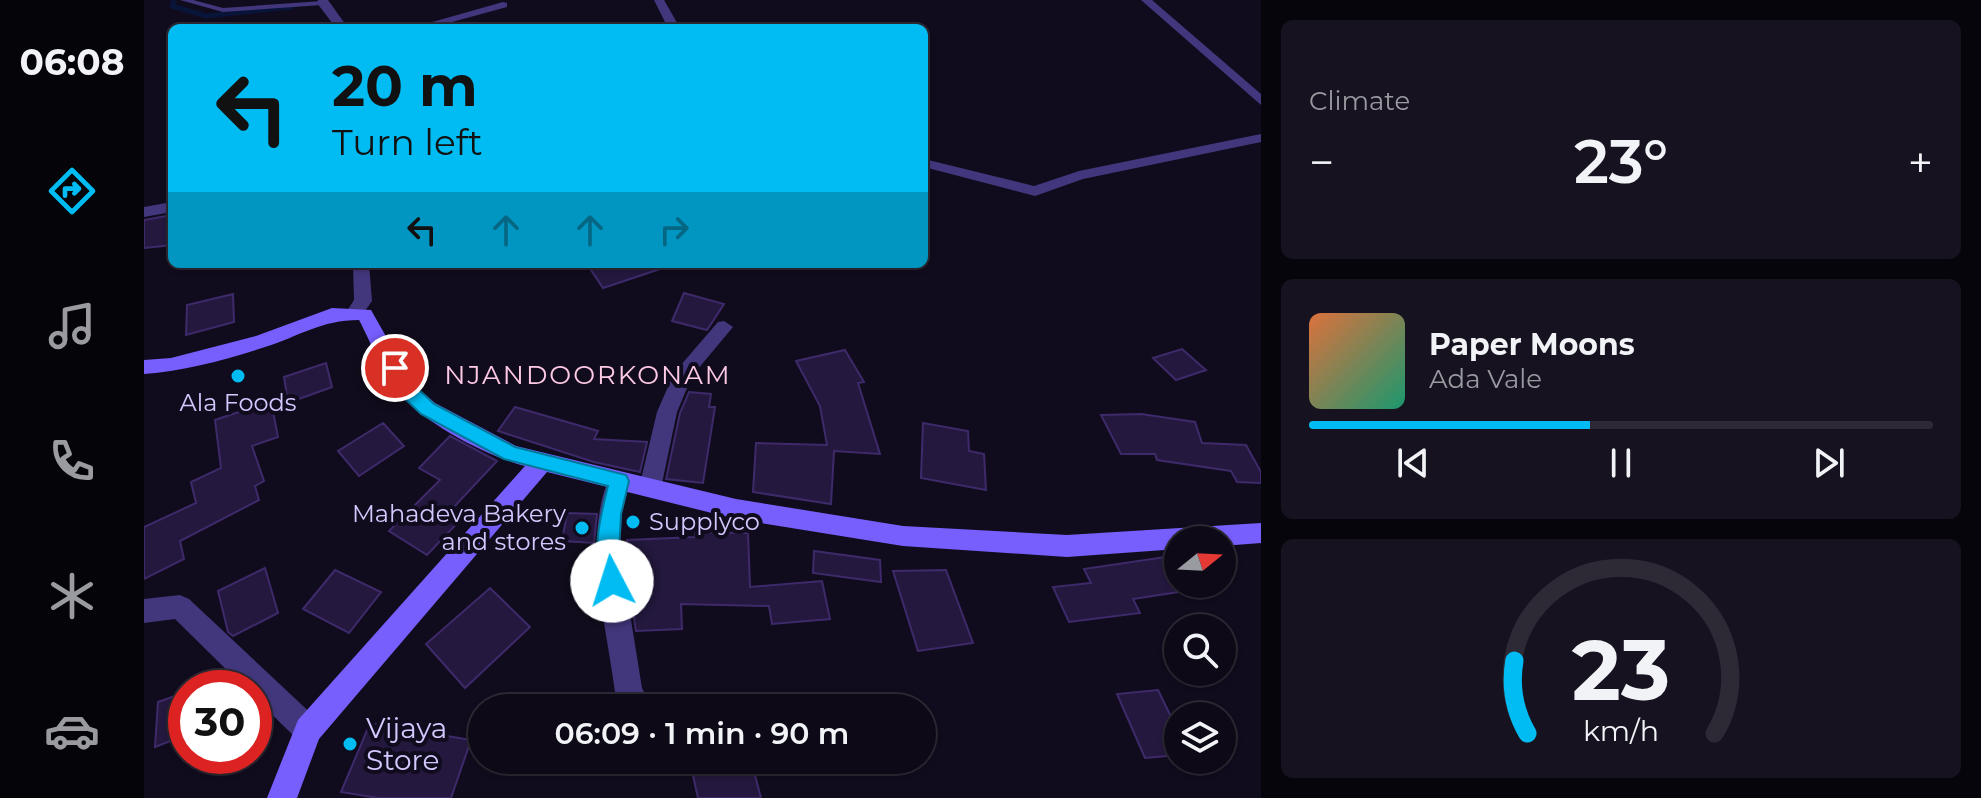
<!DOCTYPE html>
<meta charset="utf-8">
<style>
:root{--surface:#0d0916;--page:#16121f;--text:#f1f3f6;--muted:#9a9aa1;--line:#2d2a35;--accent:#01bcf2}
body{margin:0;font-family:Montserrat,sans-serif;background:var(--page);color:var(--text);height:100vh;display:flex;flex-direction:column;font-size:30px;white-space:nowrap}
*{box-sizing:border-box;margin:0}
p{font-size:26px;color:var(--muted)}
.icon{flex:none;width:44px;height:44px;fill:none;stroke:currentColor;stroke-width:2;stroke-linecap:round;stroke-linejoin:round}
.map{position:relative;flex:1;overflow:hidden}
.sheet{display:flex;flex-direction:column;gap:20px;padding:20px;background:#07050c;width:720px}
.sheet>*{flex:none}
.guide{position:absolute;left:24px;top:24px;width:760px;height:244px;border-radius:12px;box-shadow:0 2px 6px #0004,0 0 0 2px var(--line);background:#01bcf2;color:#111;overflow:hidden}
.needle{width:52px;rotate:72deg}
.fabs{position:absolute;left:1020px;top:526px;display:grid;gap:16px}
.fabs a{display:grid;place-items:center;width:72px;height:72px;border-radius:50%;background:var(--surface);box-shadow:0 2px 6px #0004,0 0 0 2px var(--line);font-size:40px}
.speed{position:absolute;left:24px;top:670px;display:flex;gap:16px;font-size:40px;font-weight:700;text-align:center}
.speed>*{display:grid;place-content:center;width:104px;height:104px;border-radius:50%;background:var(--surface);box-shadow:0 2px 6px #0004,0 0 0 2px var(--line);line-height:1}
.speed .limit{border:12px solid #d22;background:#fff;color:#111}
.pin{position:absolute;display:grid;place-items:center;width:68px;height:68px;color:#fff;margin:-34px;border:4px solid #fff;border-radius:50%;box-shadow:0 2px 8px #0007}
.me{position:absolute;width:88px;margin:-44px;rotate:355deg;stroke-linejoin:round;filter:drop-shadow(0 0 6px #0008)}
.turn{display:flex;align-items:center;gap:28px;height:168px;padding:0 32px;font-size:36px}
.turn .icon{width:104px;height:104px;stroke-width:2.5}
.turn b{display:block;font-size:56px;line-height:68px}
.lanes{display:flex;align-items:center;height:76px;padding:0 32px;background:#0003;justify-content:center;gap:40px;direction:ltr}
.lanes .off{opacity:.35}
.big{font-size:60px;font-weight:600;line-height:1.1}
.sheet .widget{flex:1;display:flex;flex-direction:column;justify-content:center;gap:12px;min-width:0;padding:0 28px;border-radius:12px;background:var(--page)}
.sheet .dial{align-items:center;gap:0}
.dial svg{height:208px;overflow:visible;fill:none;stroke:var(--line);stroke-width:7;stroke-linecap:round;text-anchor:middle}
.dial text{fill:var(--text);stroke:none}
.song{display:flex;align-items:center;gap:24px}
.cover{width:96px;height:96px;border-radius:12px;background:linear-gradient(135deg,hsl(20 70% 55%),hsl(160 70% 35%))}
.played{height:8px;border-radius:4px;background:linear-gradient(90deg,var(--accent) 45%,var(--line) 45%)}
.keys{display:flex;justify-content:space-around;direction:ltr}
.heat{display:flex;justify-content:space-between;align-items:center;font-size:44px;direction:ltr}
.trip{position:absolute;left:324px;top:694px;width:468px;height:80px;border-radius:40px;background:var(--surface);box-shadow:0 2px 6px #0004,0 0 0 2px var(--line);font-weight:600;line-height:80px;text-align:center}
main{display:flex;flex:1;min-height:0}
.dock{display:flex;flex-direction:column;width:144px;justify-content:space-around;align-items:center;background:#050409;color:var(--muted)}
.dock .icon{width:56px;height:56px}
.dock .selected{color:var(--accent)}
.dock b{font-size:36px;color:var(--text)}
.map>svg:first-child{display:block}
</style>
<main>
<nav class="dock">
<b>06:08</b>
<svg class="icon selected" aria-label="directions" viewBox="0 0 24 24"><path d="M12 3l9 9-9 9-9-9zM9 14v-3h6M13 9l2 2-2 2"/></svg>
<svg class="icon" aria-label="music" viewBox="0 0 24 24"><path d="M9 18V5l10-2v13"/><circle cx="6" cy="18" r="3"/><circle cx="16" cy="16" r="3"/></svg>
<svg class="icon" aria-label="phone" viewBox="0 0 24 24"><path d="M5 4h4l2 5-3 2q2 4 5 5l2-3 5 2v4C11 20 4 13 5 4z"/></svg>
<svg class="icon" aria-label="climate" viewBox="0 0 24 24"><path d="M12 3v18M4 7l16 10M4 17L20 7"/></svg>
<svg class="icon" aria-label="car" viewBox="0 0 24 24"><path d="M5 17H2v-5l4-1 3-4h7l3 4 3 1v5h-3M9 17h6M6 11h13"/><circle cx="7" cy="17" r="2"/><circle cx="17" cy="17" r="2"/></svg>
</nav>
<div class="map">
<svg width="1117" height="798" viewBox="0 0 1117 798">
<rect width="100%" height="100%" fill="#110c1d"/>
<g fill="none" stroke-linecap="round" stroke-linejoin="round">
<path stroke="#091439" stroke-width="5" d="M30,0L28,6L62,16L148,7"/>
</g>
<path fill="#24183e" stroke="#3e2a6a" stroke-width="2" d="M28,215V245L0,248V220Z
M443,264H518L519,268L459,288Z
M540,293L580,304L563,330L528,321Z
M89,294L90,322L42,335L43,305Z
M1038,349L1062,370L1032,380L1009,358Z
M701,350L720,382L714,383L736,454L690,451L687,504L609,492L612,443L683,445L676,406L652,361Z
M182,363L188,387L144,403L140,377Z
M545,392L567,394L565,407H571L559,483L522,479L536,413Z
M127,401L134,437L108,446L120,481L111,486L115,500L36,541L40,559L0,579V527L52,503L47,482L77,468L71,420Z
M371,407L454,431L450,439L503,442L496,472L450,462L354,431Z
M997,414L1051,422L1058,443L1102,445L1117,472V483L1093,482L1087,471L1013,460L1011,454H977L957,415Z
M239,423L260,446L215,476L194,451Z
M779,423L824,431L825,451L840,454L842,490L777,478Z
M306,436L353,461L308,509L320,516L283,555L245,531L296,480L275,468Z
M423,513L453,514L450,543L418,541Z
M551,532L604,533L606,587L678,581L686,619L628,624L625,606L537,604L538,629L492,631L483,574V540L551,537Z
M670,551L736,560L737,582L669,573Z
M1021,557L1034,584L1041,591L989,599L996,613L925,622L909,587L947,583L940,569Z
M121,568L134,613L89,636L84,632L74,591Z
M191,570L237,592L205,633L159,609Z
M802,570L829,643L774,651L749,571Z
M346,588L386,627L321,688L282,644Z
M1014,690L1034,731V755L1001,758L973,694Z
M42,692V735L11,747L14,702Z
M226,723L327,740L307,798H234L197,792Z
M596,760H607L617,798H554L548,771Z"/>
<g fill="none" stroke-linecap="round" stroke-linejoin="round">
<path fill="#42377c" fill-rule="evenodd" d="M36,0H49L79,8L178,1L182,3L178,5L79,12Z"/>
<path fill="#42377c" fill-rule="evenodd" d="M174,0H184L204,28H192L173,3Z
M510,0H520L536,28H524Z
M997,0H1008L1117,94V105Z
M359,2L363,3V7L286,28H267Z
M1117,134V142L939,179L891,196L780,167V159L890,186L935,171Z
M28,202V212L0,217V207Z
M209,264H225L228,301L216,318L210,320L201,314L210,300Z
M580,321L589,327L548,376L533,412L517,488L514,495L506,497L498,495L495,488L513,412L530,373L574,322Z
M475,472L483,474L486,481L478,514L476,552L498,688L508,708H479L471,692C463,627 437,536 467,474Z
M36,595L45,599L174,720L178,730L174,740L164,744L154,740L110,697V688H101L31,619L0,623V599Z"/>
<path fill="#775ffe" fill-rule="evenodd" d="M188,308L227,310L269,384L291,403L372,446L592,499L759,526L923,535L1117,523V543L1078,546V540H1034V549L923,557L759,546L592,519L403,472L175,739L153,798H123L154,720L381,466C344,457 283,424 257,396C239,377 228,344 215,320C177,320 156,336 121,347C82,360 40,371 0,374V360L27,358L112,336Z"/>
</g>
<path fill="#01bcf2" stroke="#017a9d" stroke-width="2" d="M251,362L257,364L269,384L290,404L371,447L482,475L485,481L477,514L475,552L479,581L476,588L468,591L460,588C446,557 456,518 464,486L360,459L277,414L256,394L242,368Z"/>
<g fill="#01bcf2" stroke="#110c1d" stroke-width="3">
<circle cx="94" cy="376" r="8"/>
<circle cx="489" cy="522" r="8"/>
<circle cx="438" cy="528" r="8"/>
<circle cx="206" cy="744" r="8"/>
</g>
<g text-anchor="middle" stroke-width="8" stroke-linejoin="round" paint-order="stroke">
<g font-size="24" fill="#d5c8ff" stroke="#110c1d">
<text x="94" y="411">Ala Foods</text>
<text x="422" y="522" text-anchor="end">Mahadeva Bakery<tspan x="422" dy="28">and stores</tspan></text>
<text x="505" y="530" text-anchor="start">Supplyco</text>
</g>
<g font-size="26" letter-spacing="2" fill="#ffcae5" stroke="#110c1d">
<text x="444" y="384">NJANDOORKONAM</text>
</g>
<g font-size="28" fill="#d5c8ff" stroke="#110c1d" text-anchor="start">
<text x="222" y="738">Vijaya<tspan x="222" dy="32">Store</tspan></text>
</g>
</g>
</svg>
<div class="fabs">
<a><svg class="needle" viewBox="-14 -14 28 28"><path d="M0-13l5 13h-10z" fill="#e53935"/><path d="M0 13l5-13h-10z" fill="#9a9aa1"/></svg></a>
<a><svg class="icon" aria-label="search" viewBox="0 0 24 24"><circle cx="10" cy="10" r="6"/><path d="M15 15l6 6"/></svg></a>
<a><svg class="icon" aria-label="layers" viewBox="0 0 24 24"><path d="M12 4l9 5-9 5-9-5zM3 14l9 5 9-5"/></svg></a>
</div>
<div class="speed"><div class="limit">30</div></div>
<div class="pin" style="left:251px;top:368px;background:#d93025"><svg class="icon" aria-label="arrive" viewBox="0 0 24 24"><path d="M6 21V4h12l-3 4 3 4H6"/></svg></div>
<svg class="me" style="left:468px;top:581px" viewBox="-20 -20 40 40"><circle r="19" fill="#fff"/><path d="M0-13L10 11 0 6-10 11z" fill="#01bcf2"/></svg>
<div class="trip">06:09 · 1 min · 90 m</div>
<div class="guide">
<div class="turn"><svg class="icon" aria-label="left" viewBox="0 0 24 24"><path d="M17 20v-9H6M10 6l-5 5 5 5"/></svg><div><b>20 m</b>Turn left</div></div>
<div class="lanes"><svg class="icon" aria-label="left" viewBox="0 0 24 24"><path d="M17 20v-9H6M10 6l-5 5 5 5"/></svg><svg class="icon off" aria-label="ahead" viewBox="0 0 24 24"><path d="M12 20V5M6 11l6-6 6 6"/></svg><svg class="icon off" aria-label="ahead" viewBox="0 0 24 24"><path d="M12 20V5M6 11l6-6 6 6"/></svg><svg class="icon off" aria-label="right" viewBox="0 0 24 24"><path d="M7 20v-9h11M14 6l5 5-5 5"/></svg></div>
</div>
</div>
<section class="sheet">
<div class="widget"><p>Climate</p>
<div class="heat"><a>−</a><b class="big">23°</b><a>+</a></div>
</div>
<div class="widget">
<div class="song"><i class="cover"></i><div><b>Paper Moons</b><p>Ada Vale</p></div></div>
<div class="played"></div>
<div class="keys"><svg class="icon" aria-label="previous" viewBox="0 0 24 24"><path d="M18 5L8 12l10 7zM5 5v14"/></svg><svg class="icon" aria-label="pause" viewBox="0 0 24 24"><path d="M8 5v14M16 5v14"/></svg><svg class="icon" aria-label="next" viewBox="0 0 24 24"><path d="M6 5l10 7-10 7zM19 5v14"/></svg></div>
</div>
<div class="widget dial"><svg viewBox="0 0 100 80">
<path d="M14 69A42 42 0 1 1 86 69"/>
<path d="M14 69A42 42 0 0 1 9 41" stroke="#01bcf2"/>
<text x="50" y="56" font-size="32" font-weight="700">23</text>
<text x="50" y="72" font-size="11">km/h</text>
</svg></div>
</section>
</main>
